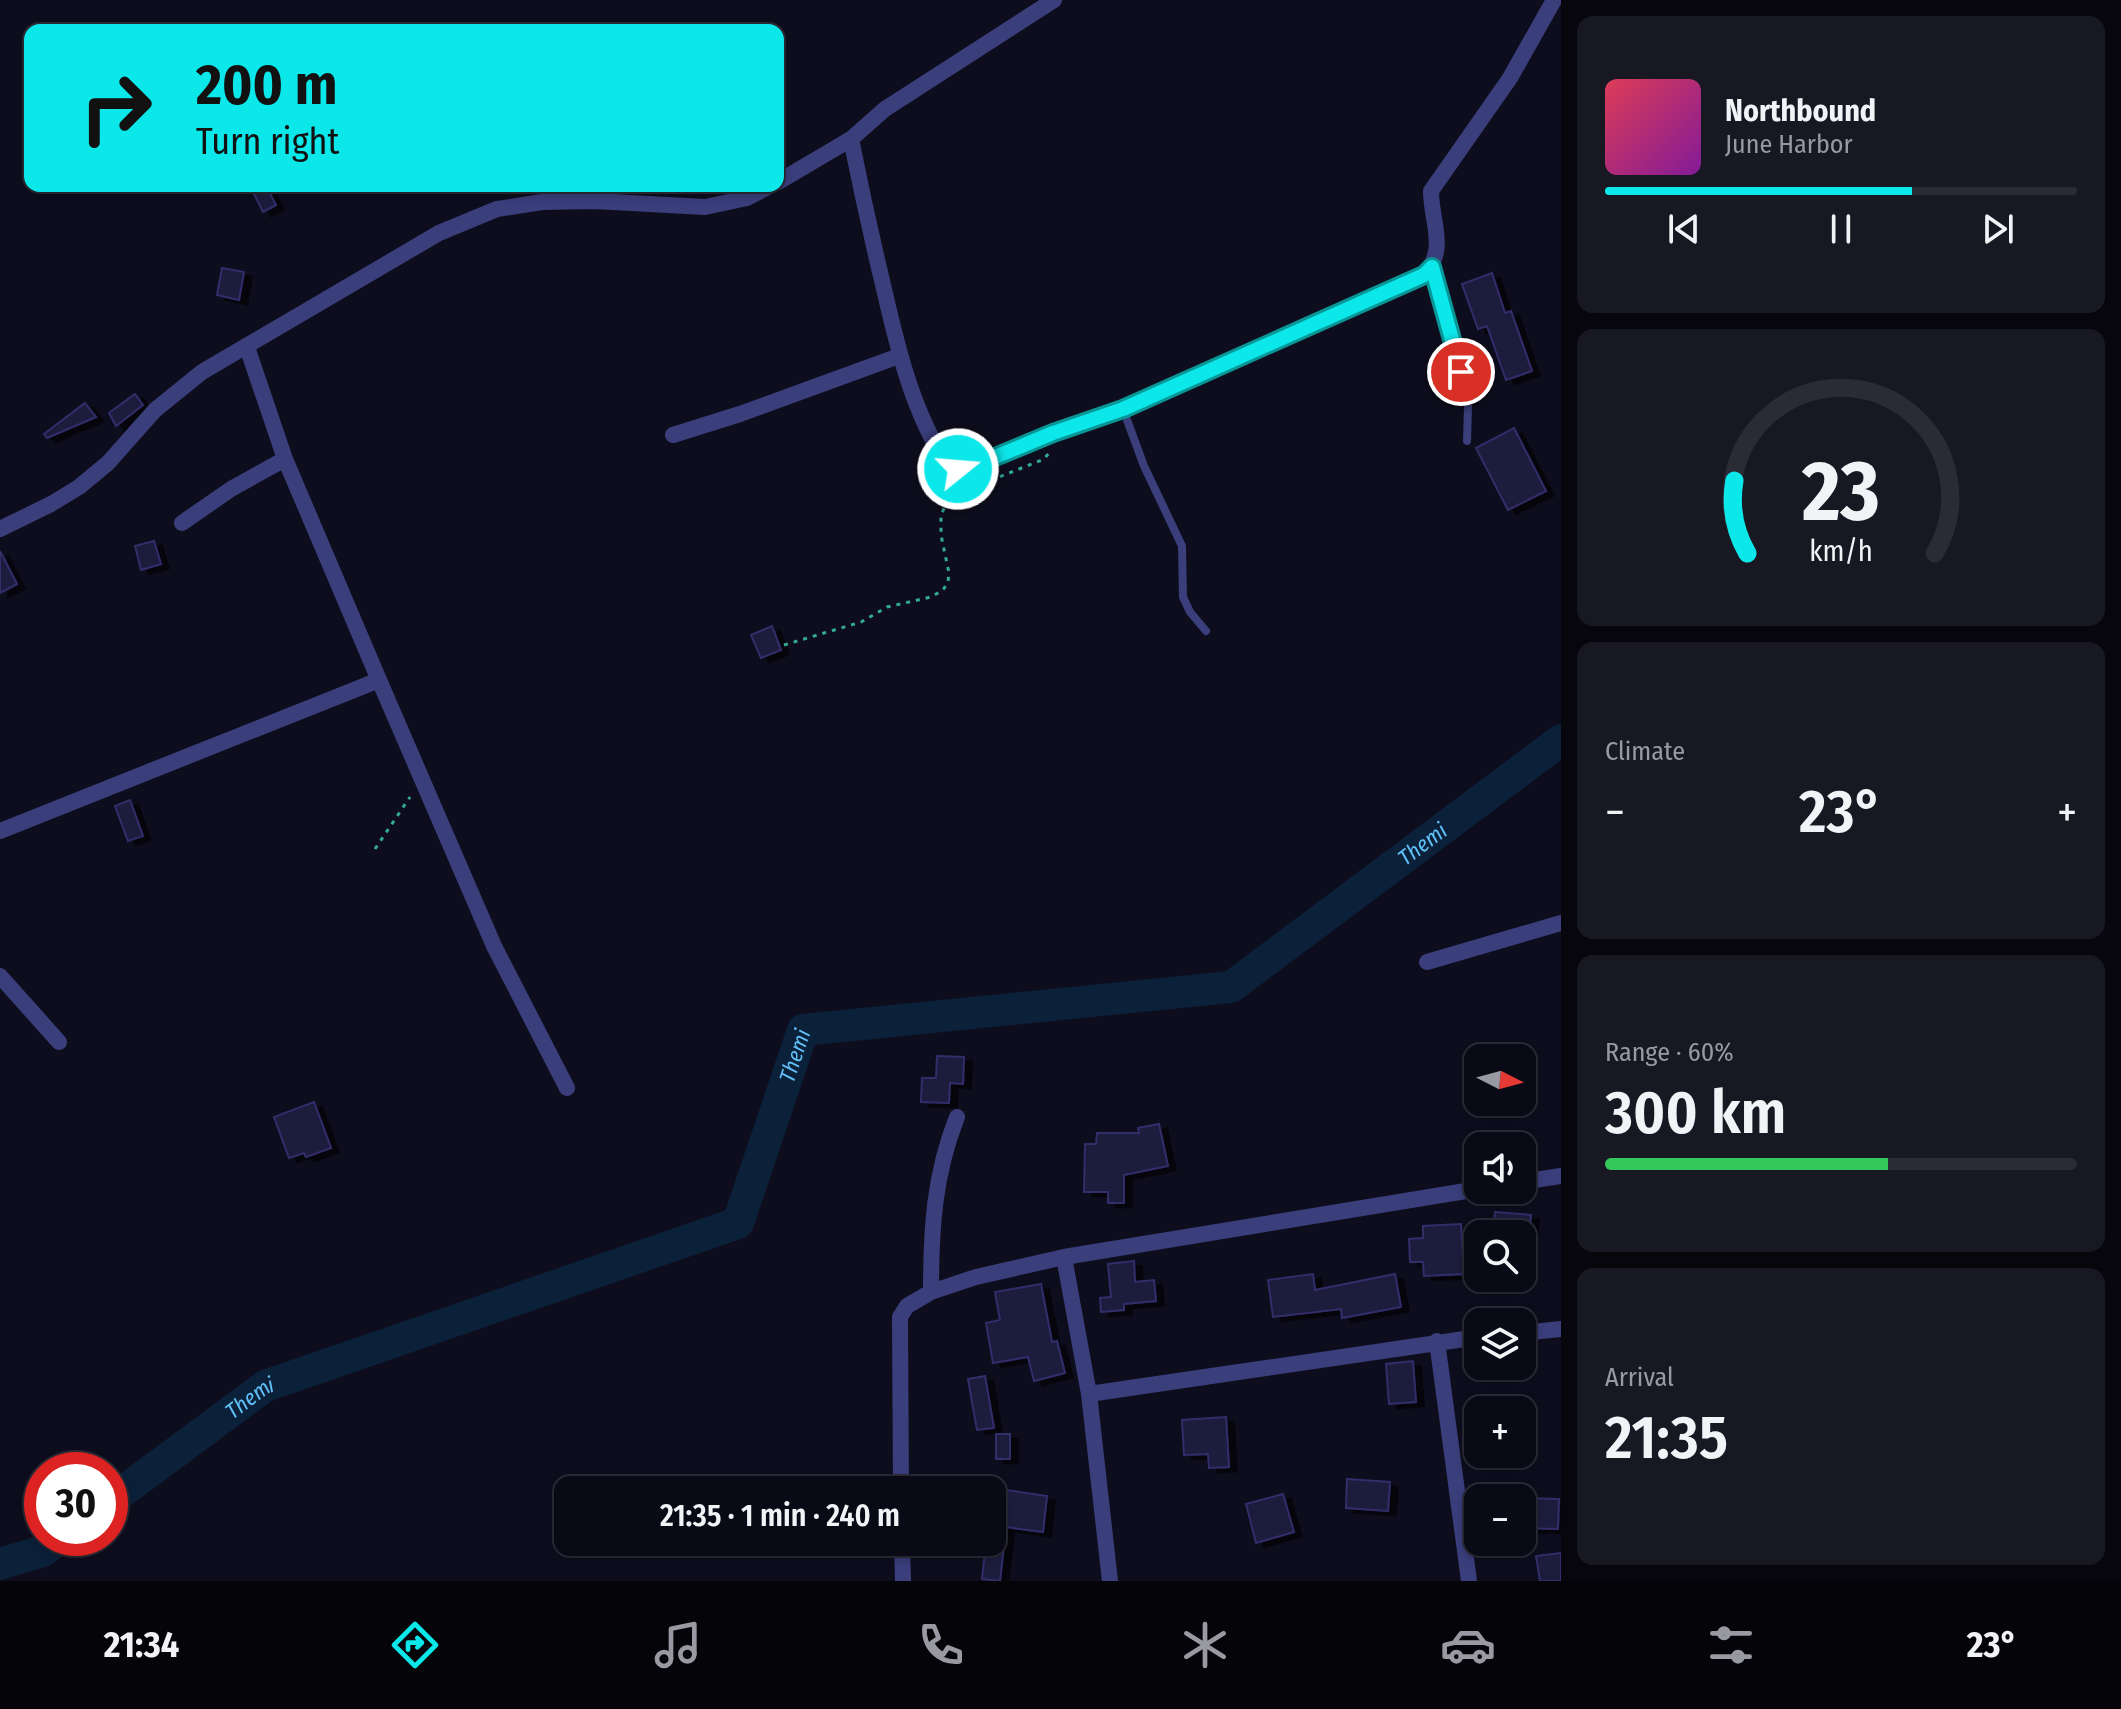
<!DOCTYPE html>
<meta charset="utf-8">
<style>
:root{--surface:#0a0a16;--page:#181823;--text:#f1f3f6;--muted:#999aa1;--line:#2a2b35;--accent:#0ce7e9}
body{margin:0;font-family:"Fira Sans Condensed",sans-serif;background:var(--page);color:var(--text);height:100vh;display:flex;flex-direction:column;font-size:30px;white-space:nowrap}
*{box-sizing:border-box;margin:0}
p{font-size:26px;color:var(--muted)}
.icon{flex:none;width:44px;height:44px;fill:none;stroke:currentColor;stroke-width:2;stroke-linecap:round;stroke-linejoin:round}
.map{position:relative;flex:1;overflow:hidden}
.sheet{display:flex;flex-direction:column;gap:16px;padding:16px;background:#06060c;width:560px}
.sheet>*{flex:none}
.top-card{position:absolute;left:24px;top:24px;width:760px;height:168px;border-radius:16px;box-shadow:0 4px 12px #0003,0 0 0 2px var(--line);background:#0ce7e9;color:#111;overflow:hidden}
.needle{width:52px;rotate:96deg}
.tools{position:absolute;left:1464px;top:1044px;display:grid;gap:16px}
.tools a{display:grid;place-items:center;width:72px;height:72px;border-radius:16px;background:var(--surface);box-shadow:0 4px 12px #0003,0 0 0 2px var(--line);font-size:40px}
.speed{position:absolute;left:24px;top:1452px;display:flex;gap:16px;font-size:40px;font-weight:700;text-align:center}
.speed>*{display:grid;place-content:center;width:104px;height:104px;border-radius:50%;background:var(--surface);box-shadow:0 4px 12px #0003,0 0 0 2px var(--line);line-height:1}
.speed .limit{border:12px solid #d22;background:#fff;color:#111}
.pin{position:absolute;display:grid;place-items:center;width:68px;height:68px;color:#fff;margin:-34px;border:4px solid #fff;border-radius:50%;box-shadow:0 2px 8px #0007}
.me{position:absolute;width:88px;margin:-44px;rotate:73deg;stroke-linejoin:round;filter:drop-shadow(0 0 6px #0008)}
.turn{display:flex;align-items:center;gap:28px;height:168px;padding:0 40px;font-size:36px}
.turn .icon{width:104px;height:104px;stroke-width:2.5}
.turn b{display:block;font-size:56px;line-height:68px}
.big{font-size:60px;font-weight:600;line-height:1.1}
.sheet .widget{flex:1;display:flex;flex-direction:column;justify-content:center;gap:12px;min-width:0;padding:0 28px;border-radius:16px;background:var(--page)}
.sheet .dial{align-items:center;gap:0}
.dial svg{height:208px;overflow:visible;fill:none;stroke:var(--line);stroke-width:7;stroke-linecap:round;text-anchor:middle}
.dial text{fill:var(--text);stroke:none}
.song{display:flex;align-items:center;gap:24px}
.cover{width:96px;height:96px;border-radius:12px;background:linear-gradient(135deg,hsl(350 70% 55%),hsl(290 70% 35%))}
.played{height:8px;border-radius:4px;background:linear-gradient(90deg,var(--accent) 65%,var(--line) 65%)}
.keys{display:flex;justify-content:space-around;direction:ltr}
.heat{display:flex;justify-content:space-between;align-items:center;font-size:44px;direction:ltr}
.charge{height:12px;border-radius:6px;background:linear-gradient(90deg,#34c759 60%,var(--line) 0)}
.trip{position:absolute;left:554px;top:1476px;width:452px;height:80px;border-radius:16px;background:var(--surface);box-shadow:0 4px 12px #0003,0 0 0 2px var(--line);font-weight:600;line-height:80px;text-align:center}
.dock{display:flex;height:128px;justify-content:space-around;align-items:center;background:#040409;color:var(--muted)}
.dock .icon{width:56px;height:56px}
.dock .selected{color:var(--accent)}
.dock b{font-size:36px;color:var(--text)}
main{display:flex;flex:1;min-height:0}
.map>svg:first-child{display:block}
</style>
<main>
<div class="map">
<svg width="1561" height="1581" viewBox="0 0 1561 1581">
<defs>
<filter id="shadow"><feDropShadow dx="8" dy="4.5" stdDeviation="0" flood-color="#0009"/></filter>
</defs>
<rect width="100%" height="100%" fill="#0e0d1e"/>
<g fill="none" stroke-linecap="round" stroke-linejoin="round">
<g stroke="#0b2039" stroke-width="32">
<path id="s1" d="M110,1501L265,1386L738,1223L803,1030L1231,987L1561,740"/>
<path d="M0,1564L43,1551L60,1538"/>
</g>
</g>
<path fill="#1e1a3e" stroke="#332d69" stroke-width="2" filter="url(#shadow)" d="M250,186H266L276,205L263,212Z
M222,268L244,272L239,300L217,295Z
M1492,273L1505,313L1511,311L1532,371L1506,380L1487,326L1478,329L1462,284Z
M135,394L143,405L116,426L109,413Z
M85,403L96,417L47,438L44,434Z
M1514,428L1546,491L1508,510L1476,448Z
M154,541L161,564L141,570L135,546Z
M0,551L17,584L0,593Z
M772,626L781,650L761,658L751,635Z
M130,800L143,836L128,841L115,806Z
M937,1056L964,1057L963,1084L950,1083L949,1103L921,1102L922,1078H936Z
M314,1102L331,1148L306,1157L304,1153L289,1158L274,1117Z
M1159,1124L1168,1166L1124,1175V1203H1108V1192H1084L1085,1144H1096L1097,1133H1139L1138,1128Z
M1495,1212L1531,1215L1529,1234H1493Z
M1461,1224L1464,1274L1424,1276L1423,1262H1410L1409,1239L1423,1238V1226Z
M1134,1261L1135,1282L1154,1280L1156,1301L1124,1304V1310L1101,1312L1100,1298L1111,1297L1108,1264Z
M1313,1274L1315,1290L1395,1274L1401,1307L1342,1318L1341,1309L1273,1317L1268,1280Z
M1041,1284L1052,1342L1057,1341L1065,1373L1034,1381L1028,1357L993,1363L986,1323L1000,1320L995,1292Z
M1413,1361L1416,1402L1389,1404L1386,1364Z
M985,1376L994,1428L977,1430L968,1379Z
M1226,1417L1229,1467L1209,1468L1208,1454L1184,1455L1182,1420Z
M996,1434H1010V1459H996Z
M1347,1479L1390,1482L1388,1511L1346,1508Z
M1006,1490L1047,1496L1043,1532L1006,1527L1000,1581L982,1579L986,1542H992V1500L1004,1502Z
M1283,1494L1294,1532L1256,1543L1246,1504Z
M1522,1498L1559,1499L1558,1529L1522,1528Z
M1561,1553V1581H1540L1536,1556Z"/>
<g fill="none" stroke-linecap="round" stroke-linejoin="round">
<path stroke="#33aa98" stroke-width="3" stroke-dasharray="4 6" stroke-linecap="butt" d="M784,645L861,622L887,607L931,597L943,590L948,582L949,573L941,535V515L947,502L962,492L1044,459L1049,453
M375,849L410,797"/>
<path stroke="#3a3e7b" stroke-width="8" d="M1432,268L1466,390L1468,406L1467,441
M1123,409L1144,466L1182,546L1183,597L1190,612L1206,631"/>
<path stroke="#3a3e7b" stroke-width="16" d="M851,139C861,189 872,239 884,289C898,350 913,413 948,466L966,469L1053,433L1123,409L1424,275C1448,249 1431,222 1431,191L1510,78L1554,0
M778,182L851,139L885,109L1054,0
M247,347L285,459L379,680L494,946L567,1088
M673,435L740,414L899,356
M182,523L231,489L285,459
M0,529L51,504L79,487L108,463L155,410L202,372L439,233L497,209L542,202L594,201L705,207L747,198L770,186
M0,831L379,680
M1427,962L1561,923
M0,976L59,1042
M1522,1182L1561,1176
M1064,1257L1089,1394L1110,1581
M931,1292C931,1229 934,1175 957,1117
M1522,1333L1561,1329
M1437,1341L1469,1581
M1089,1394L1478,1337
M901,1490L900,1317L907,1306L931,1292L976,1277L1064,1257L1478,1189
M902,1542L903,1581"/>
</g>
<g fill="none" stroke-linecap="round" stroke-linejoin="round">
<defs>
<path id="route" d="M958,469H966L1053,433L1123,409L1424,275L1432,267L1461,372"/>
</defs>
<use href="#route" stroke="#089697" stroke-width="20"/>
<use href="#route" stroke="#0ce7e9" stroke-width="14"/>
</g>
<g text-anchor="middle" stroke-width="8" stroke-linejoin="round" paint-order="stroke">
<g font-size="22" font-style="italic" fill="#60bff7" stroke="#0e0d1e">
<text dy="8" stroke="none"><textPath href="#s1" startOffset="1566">Themi</textPath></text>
<text dy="8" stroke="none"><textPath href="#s1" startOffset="870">Themi</textPath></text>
<text dy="8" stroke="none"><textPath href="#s1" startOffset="174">Themi</textPath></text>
</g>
</g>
</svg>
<div class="tools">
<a><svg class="needle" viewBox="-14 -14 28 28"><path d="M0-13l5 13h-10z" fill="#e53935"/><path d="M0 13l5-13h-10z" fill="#999aa1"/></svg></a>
<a><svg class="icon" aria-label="sound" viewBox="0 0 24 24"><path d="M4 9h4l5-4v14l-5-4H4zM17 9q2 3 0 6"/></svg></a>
<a><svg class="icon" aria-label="search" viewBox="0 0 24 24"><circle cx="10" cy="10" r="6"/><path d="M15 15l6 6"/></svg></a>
<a><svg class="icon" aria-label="layers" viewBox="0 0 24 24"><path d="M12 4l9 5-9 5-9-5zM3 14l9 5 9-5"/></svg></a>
<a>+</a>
<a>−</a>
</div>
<div class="speed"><div class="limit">30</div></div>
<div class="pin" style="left:1461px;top:372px;background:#d93025"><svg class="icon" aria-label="arrive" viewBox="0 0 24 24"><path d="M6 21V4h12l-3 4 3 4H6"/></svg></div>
<svg class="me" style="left:958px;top:469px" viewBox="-20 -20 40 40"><circle r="17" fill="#0ce7e9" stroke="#fff" stroke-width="3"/><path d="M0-11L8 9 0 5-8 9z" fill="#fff"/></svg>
<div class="trip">21:35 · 1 min · 240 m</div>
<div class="top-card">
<div class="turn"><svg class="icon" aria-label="right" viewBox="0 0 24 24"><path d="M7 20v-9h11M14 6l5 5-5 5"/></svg><div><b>200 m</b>Turn right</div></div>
</div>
</div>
<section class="sheet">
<div class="widget">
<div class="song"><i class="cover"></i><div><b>Northbound</b><p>June Harbor</p></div></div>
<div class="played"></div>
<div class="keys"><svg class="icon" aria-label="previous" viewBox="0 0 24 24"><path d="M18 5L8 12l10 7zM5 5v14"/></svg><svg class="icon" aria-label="pause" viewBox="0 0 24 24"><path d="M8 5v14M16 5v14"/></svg><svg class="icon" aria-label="next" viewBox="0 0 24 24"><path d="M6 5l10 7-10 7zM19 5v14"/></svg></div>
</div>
<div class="widget dial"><svg viewBox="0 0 100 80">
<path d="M14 69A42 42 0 1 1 86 69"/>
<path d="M14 69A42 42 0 0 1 9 41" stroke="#0ce7e9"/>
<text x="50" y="56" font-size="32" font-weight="700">23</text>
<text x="50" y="72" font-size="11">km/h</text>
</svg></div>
<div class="widget"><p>Climate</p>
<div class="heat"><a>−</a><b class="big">23°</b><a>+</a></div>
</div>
<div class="widget"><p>Range · 60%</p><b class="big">300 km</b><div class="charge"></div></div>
<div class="widget"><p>Arrival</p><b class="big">21:35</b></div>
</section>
</main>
<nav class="dock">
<b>21:34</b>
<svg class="icon selected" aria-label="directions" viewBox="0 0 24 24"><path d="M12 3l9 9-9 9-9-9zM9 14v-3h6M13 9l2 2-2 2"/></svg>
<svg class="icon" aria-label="music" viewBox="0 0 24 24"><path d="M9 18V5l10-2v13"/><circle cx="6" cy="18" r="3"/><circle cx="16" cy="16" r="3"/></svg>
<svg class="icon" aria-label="phone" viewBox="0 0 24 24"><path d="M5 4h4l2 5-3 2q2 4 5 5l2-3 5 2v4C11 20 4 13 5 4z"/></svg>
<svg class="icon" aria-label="climate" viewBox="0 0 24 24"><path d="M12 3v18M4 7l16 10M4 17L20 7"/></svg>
<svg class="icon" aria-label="car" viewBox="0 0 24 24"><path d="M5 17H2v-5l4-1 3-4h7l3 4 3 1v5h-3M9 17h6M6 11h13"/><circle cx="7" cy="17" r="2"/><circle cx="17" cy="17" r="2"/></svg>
<svg class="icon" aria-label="filters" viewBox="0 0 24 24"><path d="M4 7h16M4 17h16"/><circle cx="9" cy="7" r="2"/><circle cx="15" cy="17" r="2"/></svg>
<b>23°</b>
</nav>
